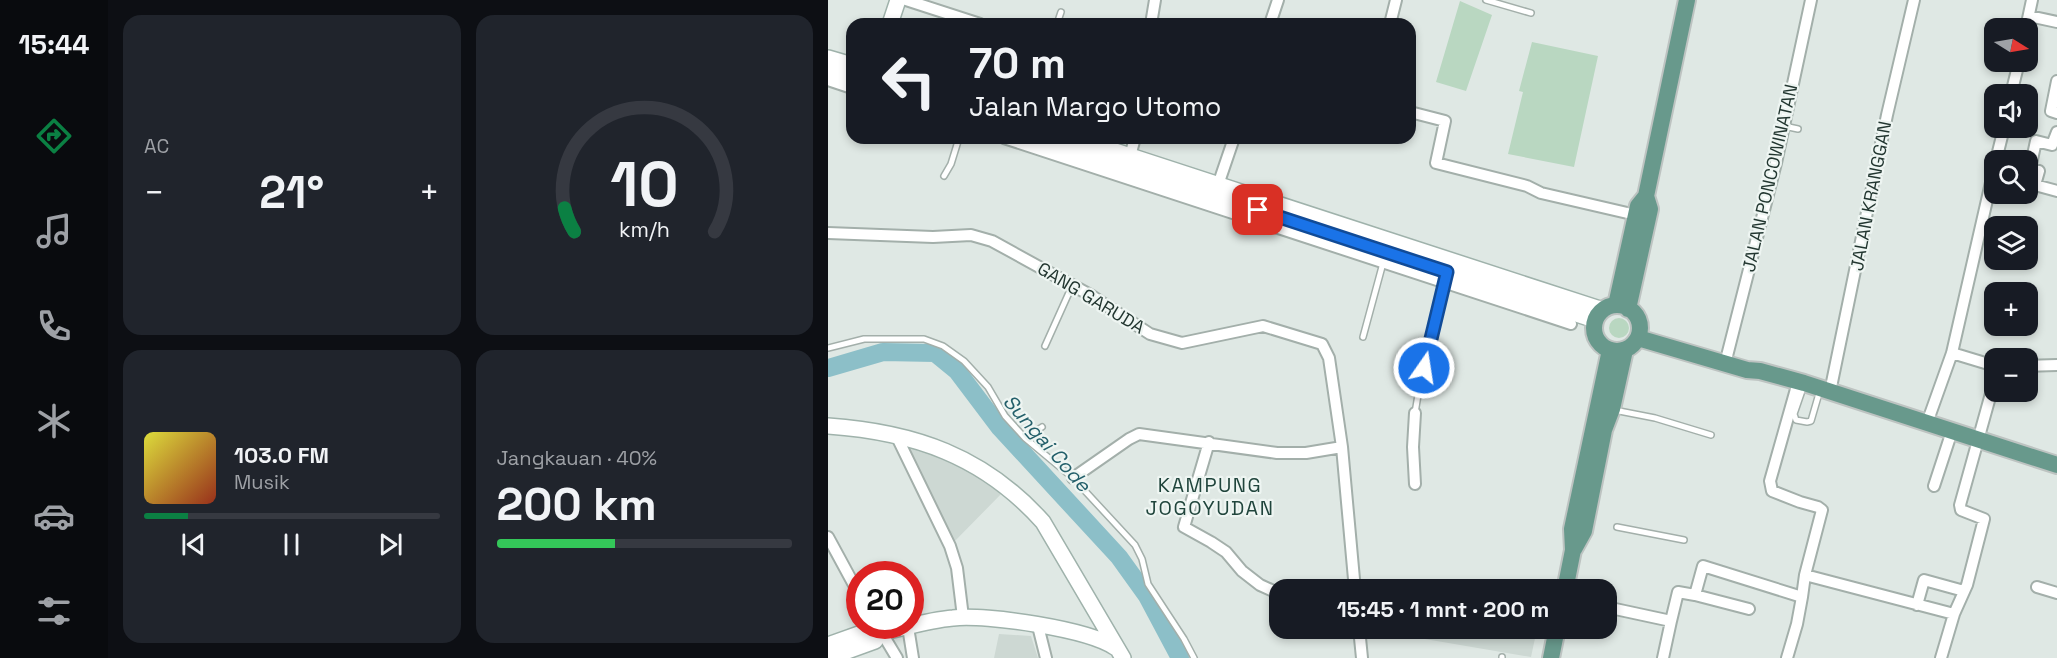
<!DOCTYPE html>
<html lang="id">
<meta charset="utf-8">
<style>
:root{--surface:#171b24;--page:#20242c;--text:#f1f3f6;--muted:#9ea1a6;--line:#363941;--accent:#0b8043}
body{margin:0;font-family:"Space Grotesk",sans-serif;background:var(--page);color:var(--text);height:100vh;display:flex;flex-direction:column;font-size:22px;white-space:nowrap}
*{box-sizing:border-box;margin:0}
p{font-size:20px;color:var(--muted)}
.icon{flex:none;width:33px;height:33px;fill:none;stroke:currentColor;stroke-width:2;stroke-linecap:round;stroke-linejoin:round}
.map{position:relative;flex:1;overflow:hidden}
.panel{display:flex;flex-direction:column;gap:15px;padding:15px;background:#0d0f14;width:720px}
.panel>*{flex:none}
.guide{position:absolute;left:18px;top:18px;width:570px;height:126px;border-radius:18px;box-shadow:0 3px 9px #0003;background:#171b24;color:var(--text);overflow:hidden}
.needle{width:39px;rotate:101deg}
.fabs{position:absolute;left:1156px;top:18px;display:grid;gap:12px}
.fabs a{display:grid;place-items:center;width:54px;height:54px;border-radius:12px;background:var(--surface);box-shadow:0 3px 9px #0003;font-size:30px}
.speed{position:absolute;left:18px;top:561px;display:flex;gap:12px;font-size:30px;font-weight:700;text-align:center}
.speed>*{display:grid;place-content:center;width:78px;height:78px;border-radius:50%;background:var(--surface);box-shadow:0 3px 9px #0003;line-height:1}
.speed .limit{border:9px solid #d22;background:#fff;color:#111}
.pin{position:absolute;display:grid;place-items:center;width:51px;height:51px;color:#fff;margin:-26px;border-radius:12px;box-shadow:0 3px 9px #0006}
.me{position:absolute;width:66px;margin:-33px;rotate:13deg;stroke-linejoin:round;filter:drop-shadow(0 0 4px #0008)}
.turn{display:flex;align-items:center;gap:21px;height:126px;padding:0 24px;font-size:27px}
.turn .icon{width:78px;height:78px;stroke-width:2.5}
.turn b{display:block;font-size:42px;line-height:51px}
.big{font-size:45px;font-weight:700;line-height:1.1}
.panel .card{flex:1;display:flex;flex-direction:column;justify-content:center;gap:9px;min-width:0;padding:0 21px;border-radius:18px;background:var(--page)}
.panel .dial{align-items:center;gap:0}
.dial svg{height:156px;overflow:visible;fill:none;stroke:var(--line);stroke-width:7;stroke-linecap:round;text-anchor:middle}
.dial text{fill:var(--text);stroke:none}
.song{display:flex;align-items:center;gap:18px}
.cover{width:72px;height:72px;border-radius:9px;background:linear-gradient(135deg,hsl(60 70% 55%),hsl(10 70% 35%))}
.played{height:6px;border-radius:3px;background:linear-gradient(90deg,var(--accent) 15%,var(--line) 15%)}
.keys{display:flex;justify-content:space-around;direction:ltr}
.heat{display:flex;justify-content:space-between;align-items:center;font-size:33px;direction:ltr}
.charge{height:9px;border-radius:4px;background:linear-gradient(90deg,#34c759 40%,var(--line) 0)}
.panel .tiles{flex:1;display:grid;gap:15px;grid-template-columns:repeat(2,1fr)}
.trip{position:absolute;left:441px;top:579px;width:348px;height:60px;border-radius:18px;background:var(--surface);box-shadow:0 3px 9px #0003;font-weight:700;line-height:60px;text-align:center}
main{display:flex;flex:1;min-height:0}
.menu{display:flex;flex-direction:column;width:108px;justify-content:space-around;align-items:center;background:#090b0e;color:var(--muted)}
.menu .icon{width:42px;height:42px}
.menu .on{color:var(--accent)}
.menu b{font-size:27px;color:var(--text)}
.map>svg:first-child{display:block}
</style>
<main>
<nav class="menu">
<b>15:44</b>
<svg class="icon on" aria-label="directions" viewBox="0 0 24 24"><path d="M12 3l9 9-9 9-9-9zM9 14v-3h6M13 9l2 2-2 2"/></svg>
<svg class="icon" aria-label="music" viewBox="0 0 24 24"><path d="M9 18V5l10-2v13"/><circle cx="6" cy="18" r="3"/><circle cx="16" cy="16" r="3"/></svg>
<svg class="icon" aria-label="phone" viewBox="0 0 24 24"><path d="M5 4h4l2 5-3 2q2 4 5 5l2-3 5 2v4C11 20 4 13 5 4z"/></svg>
<svg class="icon" aria-label="climate" viewBox="0 0 24 24"><path d="M12 3v18M4 7l16 10M4 17L20 7"/></svg>
<svg class="icon" aria-label="car" viewBox="0 0 24 24"><path d="M5 17H2v-5l4-1 3-4h7l3 4 3 1v5h-3M9 17h6M6 11h13"/><circle cx="7" cy="17" r="2"/><circle cx="17" cy="17" r="2"/></svg>
<svg class="icon" aria-label="filters" viewBox="0 0 24 24"><path d="M4 7h16M4 17h16"/><circle cx="9" cy="7" r="2"/><circle cx="15" cy="17" r="2"/></svg>
</nav>
<section class="panel">
<div class="tiles">
<div class="card"><p>AC</p>
<div class="heat"><a>−</a><b class="big">21°</b><a>+</a></div>
</div>
<div class="card dial"><svg viewBox="0 0 100 80">
<path d="M14 69A42 42 0 1 1 86 69"/>
<path d="M14 69A42 42 0 0 1 9 57" stroke="#0b8043"/>
<text x="50" y="56" font-size="32" font-weight="700">10</text>
<text x="50" y="72" font-size="11">km/h</text>
</svg></div>
<div class="card">
<div class="song"><i class="cover"></i><div><b>103.0 FM</b><p>Musik</p></div></div>
<div class="played"></div>
<div class="keys"><svg class="icon" aria-label="previous" viewBox="0 0 24 24"><path d="M18 5L8 12l10 7zM5 5v14"/></svg><svg class="icon" aria-label="pause" viewBox="0 0 24 24"><path d="M8 5v14M16 5v14"/></svg><svg class="icon" aria-label="next" viewBox="0 0 24 24"><path d="M6 5l10 7-10 7zM19 5v14"/></svg></div>
</div>
<div class="card"><p>Jangkauan · 40%</p><b class="big">200 km</b><div class="charge"></div></div>
</div>
</section>
<div class="map">
<svg width="1229" height="658" viewBox="0 0 1229 658">
<rect width="100%" height="100%" fill="#dfe8e4"/>
<path fill="#cdd8d3" d="M68,435L180,487L122,546Z
M551,628H709V629L703,657L550,631Z
M171,634L203,636L210,658H166Z"/>
<path fill="#b9d7c1" d="M632,1L664,15L638,91L608,82Z
M704,42L770,56L746,167L680,154L695,92L691,91Z
M781 328a10 10 0 1 1 20 0a10 10 0 1 1-20 0Z"/>
<g fill="none" stroke-linecap="round" stroke-linejoin="round">
<path stroke="#8cbfc8" stroke-width="18" d="M0,368L55,352L107,353L129,371L172,428L291,557L319,596L352,658"/>
<defs>
<path id="lane" d="M658,0L703,13
M229,24L233,12
M956,126L970,129
M116,176L123,164L131,138
M535,337L555,263
M217,346L244,286
M0,348L36,339H96L115,346L136,361L160,387L177,416L197,438L245,478L307,545L314,559L320,584L356,639L366,658
M976,385L966,414L968,420L979,422L983,421L992,390
M786,410L827,418L883,435
M587,413L591,389L616,282
M197,438L214,427
M789,527L856,540
M609,588L614,590
M674,658V657"/>
<path id="street" d="M78,0L152,24
M1201,16L1229,22
M323,24L327,0
M442,24L450,0
M562,24L568,0
M1198,28L1204,0
M0,80L24,88
M1229,81L1223,111L1229,113
M1183,94L1191,62
M582,112L617,121L608,163L699,186L713,193L808,215
M176,138L743,324
M302,156L307,138
M1168,160L1176,128
M1200,169L1211,171L1207,185L1229,191
M1202,169L1208,141L1224,145L1229,132
M390,185L406,138
M0,233L105,237L143,235L164,241L264,296L322,334L354,343L435,326L494,344L501,358L514,447L527,590
M1124,353L1167,366
M899,356L948,163L983,0
M1200,366L1229,365
M1002,392L1059,115L1086,0
M587,413L585,447L587,484
M1099,423L1124,353L1167,165
M68,435L122,546L129,568L135,617
M381,442L356,527L383,542L398,552L414,571L432,585L452,594
M245,478L301,439L311,434L449,453H478L514,447
M1106,486L1124,431
M0,537L32,596
M977,575L1126,614
M1209,587L1229,593
M867,595L921,609
M1089,605L1096,580L1136,591
M778,607L843,621L835,658
M843,621L850,592L867,595L875,566L974,597L977,575L994,510L990,507L972,502L944,491L942,481L970,382
M210,626L218,658
M80,627L85,658
M531,628L534,658
M54,633L69,658
M959,658L969,624L974,597
M1113,658L1126,614L1139,585L1156,519L1133,510L1132,505L1167,379"/>
<path id="secondary" d="M62,24L70,0
M0,58L24,65
M0,70L24,78
M208,138L767,320
M247,138L775,310
M0,426C86,432 156,456 215,522L295,658
M0,645L42,630L52,633C76,628 100,620 125,618C158,614 261,629 288,648
M0,658L47,641L52,633"/>
<path id="primary" d="M788,305L810,206L818,196
M766 328a23 23 0 1 1 46 0a23 23 0 1 1-46 0Z
M800,309L822,209L818,196L859,0
M810,338L919,370L932,371L976,383L1229,465
M746,549L756,531L776,430L784,409L797,350
M737,590L745,550L744,529L782,350
M723,658L729,628"/>
</defs>
<use href="#lane" stroke="#a3afaa" stroke-width="8"/>
<use href="#street" stroke="#a3afaa" stroke-width="14"/>
<use href="#secondary" stroke="#9fb2ab" stroke-width="18"/>
<use href="#primary" stroke="#bdc3c1" stroke-width="20"/>
<use href="#lane" stroke="#fff" stroke-width="5"/>
<use href="#street" stroke="#fff" stroke-width="10"/>
<use href="#secondary" stroke="#fff" stroke-width="15"/>
<use href="#primary" stroke="#68998c" stroke-width="16"/>
</g>
<g fill="none" stroke-linecap="round" stroke-linejoin="round">
<defs>
<path id="route" d="M430,210L619,272L596,368"/>
</defs>
<use href="#route" stroke="#114b97" stroke-width="15"/>
<use href="#route" stroke="#1a73e8" stroke-width="10"/>
</g>
<g text-anchor="middle" stroke-width="4.5" stroke-linejoin="round" paint-order="stroke">
<g font-size="18" fill="#223630" stroke="#eef5f2">
<text transform="translate(942 178) rotate(-77)" y="6">JALAN PONCOWINATAN</text>
<text transform="translate(1043 196) rotate(-79)" y="6">JALAN KRANGGAN</text>
<text transform="translate(263 298) rotate(31)" y="6">GANG GARUDA</text>
</g>
<g font-size="20" font-style="italic" fill="#235f6a" stroke="#eef5f2">
<text transform="translate(219 443) rotate(49)" y="7">Sungai Code</text>
</g>
<g font-size="20" letter-spacing="1.5" fill="#20453c" stroke="#eef5f2">
<text x="382" y="492">KAMPUNG<tspan x="382" dy="23">JOGOYUDAN</tspan></text>
</g>
</g>
</svg>
<div class="fabs">
<a><svg class="needle" viewBox="-14 -14 28 28"><path d="M0-13l5 13h-10z" fill="#e53935"/><path d="M0 13l5-13h-10z" fill="#9ea1a6"/></svg></a>
<a><svg class="icon" aria-label="sound" viewBox="0 0 24 24"><path d="M4 9h4l5-4v14l-5-4H4zM17 9q2 3 0 6"/></svg></a>
<a><svg class="icon" aria-label="search" viewBox="0 0 24 24"><circle cx="10" cy="10" r="6"/><path d="M15 15l6 6"/></svg></a>
<a><svg class="icon" aria-label="layers" viewBox="0 0 24 24"><path d="M12 4l9 5-9 5-9-5zM3 14l9 5 9-5"/></svg></a>
<a>+</a>
<a>−</a>
</div>
<div class="speed"><div class="limit">20</div></div>
<div class="pin" style="left:430px;top:210px;background:#d93025"><svg class="icon" aria-label="arrive" viewBox="0 0 24 24"><path d="M6 21V4h12l-3 4 3 4H6"/></svg></div>
<svg class="me" style="left:596px;top:368px" viewBox="-20 -20 40 40"><circle r="17" fill="#1a73e8" stroke="#fff" stroke-width="3"/><path d="M0-11L8 9 0 5-8 9z" fill="#fff"/></svg>
<div class="trip">15:45 · 1 mnt · 200 m</div>
<div class="guide">
<div class="turn"><svg class="icon" aria-label="left" viewBox="0 0 24 24"><path d="M17 20v-9H6M10 6l-5 5 5 5"/></svg><div><b>70 m</b>Jalan Margo Utomo</div></div>
</div>
</div>
</main>
